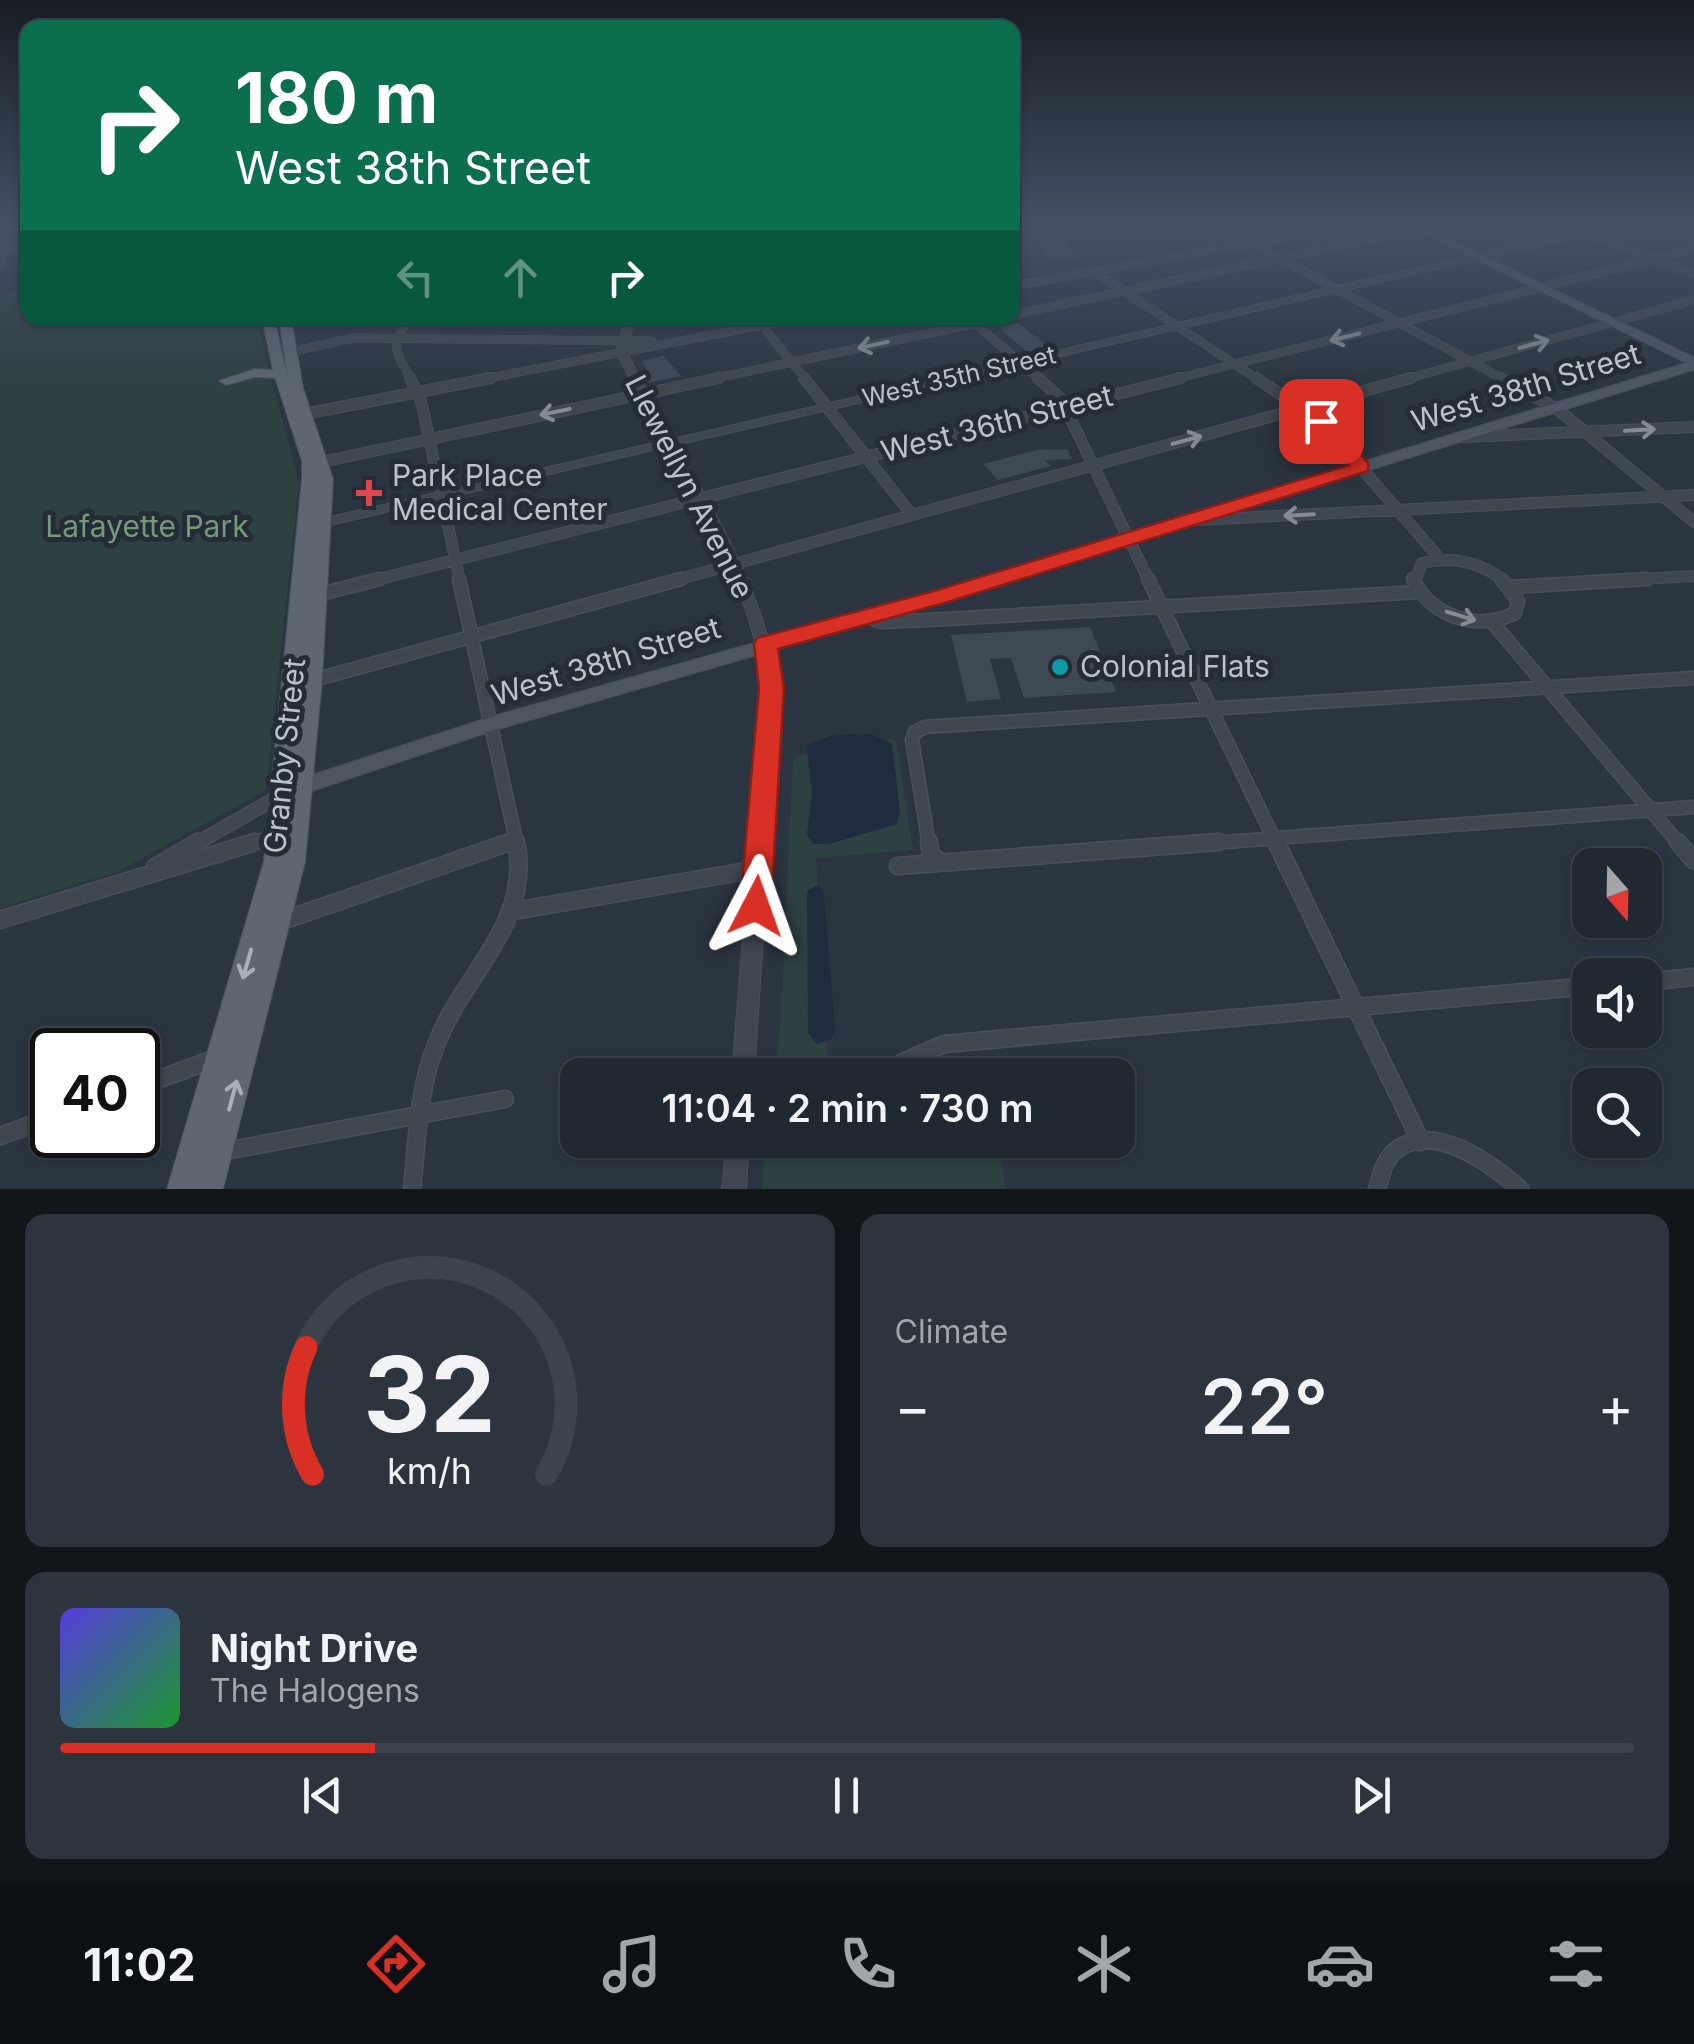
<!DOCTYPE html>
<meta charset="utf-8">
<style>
:root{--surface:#202831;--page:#2d343d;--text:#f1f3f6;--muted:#a2a6ab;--line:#3d444d;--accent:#d93025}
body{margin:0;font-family:Inter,sans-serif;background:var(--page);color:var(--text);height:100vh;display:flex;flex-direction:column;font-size:38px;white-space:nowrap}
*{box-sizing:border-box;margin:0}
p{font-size:32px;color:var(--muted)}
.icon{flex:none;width:55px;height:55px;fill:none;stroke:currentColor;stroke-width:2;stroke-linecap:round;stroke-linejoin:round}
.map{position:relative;height:1189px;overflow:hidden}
.side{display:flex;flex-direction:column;gap:25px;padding:25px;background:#12161b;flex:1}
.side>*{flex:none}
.banner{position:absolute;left:20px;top:20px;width:1000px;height:305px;border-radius:20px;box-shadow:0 2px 8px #0004,0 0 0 2px var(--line);background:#0b6e4f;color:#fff;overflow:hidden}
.needle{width:65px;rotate:160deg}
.fabs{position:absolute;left:1572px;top:848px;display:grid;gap:20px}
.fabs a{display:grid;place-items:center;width:90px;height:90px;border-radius:20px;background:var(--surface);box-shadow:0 2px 8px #0004,0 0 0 2px var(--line);font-size:50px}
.speed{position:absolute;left:30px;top:1028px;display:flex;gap:20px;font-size:50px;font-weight:700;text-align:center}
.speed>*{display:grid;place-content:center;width:130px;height:130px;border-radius:50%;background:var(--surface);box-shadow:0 2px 8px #0004,0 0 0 2px var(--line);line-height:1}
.speed .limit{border:5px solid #111;border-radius:15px;background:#fff;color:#111}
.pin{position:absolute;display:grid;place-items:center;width:85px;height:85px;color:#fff;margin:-42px;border-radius:20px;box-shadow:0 5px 15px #0006}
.me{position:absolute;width:110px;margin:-55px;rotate:4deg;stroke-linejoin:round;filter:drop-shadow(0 0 8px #0008)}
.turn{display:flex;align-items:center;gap:35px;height:210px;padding:0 50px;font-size:45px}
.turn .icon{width:130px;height:130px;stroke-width:2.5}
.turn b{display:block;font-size:70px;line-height:85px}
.lanes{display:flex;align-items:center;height:95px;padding:0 50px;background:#0003;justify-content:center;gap:50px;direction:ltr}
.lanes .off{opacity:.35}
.big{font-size:75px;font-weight:600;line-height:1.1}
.side .tile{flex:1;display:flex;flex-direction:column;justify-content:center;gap:15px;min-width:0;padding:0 35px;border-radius:20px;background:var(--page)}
.side .dial{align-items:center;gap:0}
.dial svg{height:260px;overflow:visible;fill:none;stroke:var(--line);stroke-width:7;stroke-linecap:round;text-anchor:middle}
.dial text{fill:var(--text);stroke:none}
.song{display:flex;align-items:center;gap:30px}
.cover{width:120px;height:120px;border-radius:15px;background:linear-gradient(135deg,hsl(250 70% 55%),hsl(130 70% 35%))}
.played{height:10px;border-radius:5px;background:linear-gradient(90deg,var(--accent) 20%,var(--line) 20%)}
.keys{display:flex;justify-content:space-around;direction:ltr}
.heat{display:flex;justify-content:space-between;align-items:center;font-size:55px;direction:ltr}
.side .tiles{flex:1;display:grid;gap:25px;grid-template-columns:1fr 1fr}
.tile:last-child{grid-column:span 2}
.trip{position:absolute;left:560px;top:1058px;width:575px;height:100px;border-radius:20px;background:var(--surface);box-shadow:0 2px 8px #0004,0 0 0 2px var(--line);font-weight:600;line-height:100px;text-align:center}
.dock{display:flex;height:160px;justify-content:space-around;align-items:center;background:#0d1014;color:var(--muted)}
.dock .icon{width:70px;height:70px}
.dock .selected{color:var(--accent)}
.dock b{font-size:45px;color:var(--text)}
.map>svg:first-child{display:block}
</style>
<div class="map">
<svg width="1694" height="1189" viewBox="0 0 1694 1189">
<rect width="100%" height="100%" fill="#2b3541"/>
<path fill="#2d4042" d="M27,284L28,318H256L299,484L266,790L117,872L0,908V296Z
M896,740L913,850L816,858L828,1069L941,1061L943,1075H774L781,1017L793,759L834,743Z
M767,1140H952L954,1152L999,1149L1006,1189H761Z"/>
<path fill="#1f2c3e" d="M871,734L892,744L900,811L897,824L829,844H813L807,834L812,794L807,750L810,743L834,735Z
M818,885L823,890L825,906L835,1031L831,1039L816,1044L808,1033L807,891Z"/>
<path fill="#3e4956" d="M1026,226H1060L1075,259H1048L1038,235H1029Z
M1018,323L1049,347L1028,352L997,327Z
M664,356L681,376L648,383L641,371L647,370L642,361Z
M1067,449L1072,459L1045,460L1051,466L998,480L983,464L1037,450Z
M1090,627L1116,692L1024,698L1011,658L990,659L1001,699L967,702L951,635Z"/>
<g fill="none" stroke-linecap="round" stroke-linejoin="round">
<defs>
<path id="minor-far3" d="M1220,226L1505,380
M1568,226L1694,274
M1690,226L1694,227
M1226,232L1260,226
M0,252L28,247
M1477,257L1611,226
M0,267L4,226
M1095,272L1259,380
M1012,286L1345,226
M1012,315L1432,226
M410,318C388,346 396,350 411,380
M765,322V329L806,380
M276,355L353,338L652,341
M1020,362L1040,380
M478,380L800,318
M707,380L1002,318
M1171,380L1694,249
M1402,380L1694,300"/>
<path id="minor-far2" d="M410,378L421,401L460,581
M804,378L912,515
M1038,378L1061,399L1149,581
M1256,378L1321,421L1440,559
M1500,378L1556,408L1694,522
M299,415L491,378
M1463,437L1694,427
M312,464L719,378
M1195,520L1694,495
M371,581L1181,378
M672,581L1411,378
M1415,581L1422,563C1452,556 1480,562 1504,581
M1605,581L1694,576"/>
<path id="minor-far1" d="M459,579L517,845
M1148,579L1277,845
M1413,579C1431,617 1478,632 1515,613L1518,601L1501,579
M1510,587L1647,579
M316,595L380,579
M867,617L881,622L929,620L1419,592
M1492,622L1680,845
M310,681L681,579
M194,845L283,794
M247,845L279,835
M503,845L517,840
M929,845L912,740L915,732L925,727L1694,678
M1184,845L1694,807"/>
<path id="minor" d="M929,842L931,855L940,862
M1276,842L1421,1142
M1678,842L1694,861
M898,866L1218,842
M155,867L198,842
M514,911L758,869
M0,920L255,842
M279,922L510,842
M1645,982L1694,977
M901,1063L944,1044L1590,986
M138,1087L216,1058
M0,1136L52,1117
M220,1152L505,1099
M412,1189C417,1141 418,1090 436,1045C462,975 533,923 516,842
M1377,1189C1381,1174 1385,1157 1399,1148C1437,1123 1493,1165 1520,1189"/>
<path id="tertiary" d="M1477,254L1480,255V259L676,445C713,508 750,572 769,642C773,657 776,673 779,688L754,1075H732L763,688C761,673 759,657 755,641C737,572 701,509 666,447L313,529L307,525L313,521L663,441L616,352L626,318H635L626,352L673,439L1013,361L964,318H973L1022,359Z
M727,1140H749L746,1189H722Z"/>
<path id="secondary" d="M1410,226H1421L1694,358V369L944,601L493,730L295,796L289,793L286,788L289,783L492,717L934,593L1688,363Z"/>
<path id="primary" d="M262,318H274L288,380L279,318H291L303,388L333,479L322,680L305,862L223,1189H167L264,861L302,478V461L275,378L255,377L226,385L219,381L255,369L273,370Z"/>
</defs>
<use href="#minor-far3" stroke="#49505a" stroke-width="9"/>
<use href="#minor-far2" stroke="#49505a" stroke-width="12"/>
<use href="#minor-far1" stroke="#49505a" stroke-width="15"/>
<use href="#minor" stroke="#49505a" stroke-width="19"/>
<use href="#tertiary" stroke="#49505a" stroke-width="2"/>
<use href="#secondary" stroke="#49505a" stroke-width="3"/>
<use href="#primary" stroke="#49505a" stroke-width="2"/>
<use href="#minor-far3" stroke="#3f4751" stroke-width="8"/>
<use href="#minor-far2" stroke="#3f4751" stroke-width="10"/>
<use href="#minor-far1" stroke="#3f4751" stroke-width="12"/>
<use href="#minor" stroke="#3f4751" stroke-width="16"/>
<use href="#tertiary" fill="#3f4751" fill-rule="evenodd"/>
<use href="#secondary" fill="#4e5663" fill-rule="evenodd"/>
<use href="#primary" fill="#5d6671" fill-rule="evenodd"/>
</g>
<defs><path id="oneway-shaft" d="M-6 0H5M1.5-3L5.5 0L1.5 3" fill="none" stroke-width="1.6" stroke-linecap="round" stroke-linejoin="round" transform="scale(2.5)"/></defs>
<g stroke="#848b94">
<use href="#oneway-shaft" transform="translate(1345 337) rotate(166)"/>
<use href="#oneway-shaft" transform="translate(1534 344) rotate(-15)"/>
<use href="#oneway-shaft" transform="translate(873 345) rotate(168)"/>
<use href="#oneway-shaft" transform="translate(555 412) rotate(168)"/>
<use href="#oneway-shaft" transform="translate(1640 430) rotate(-3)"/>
<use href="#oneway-shaft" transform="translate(1187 440) rotate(-15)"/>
<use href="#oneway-shaft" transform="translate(1299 515) rotate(177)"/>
<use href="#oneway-shaft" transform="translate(1461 616) rotate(17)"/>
</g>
<g stroke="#a9b0b9">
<use href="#oneway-shaft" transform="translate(247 964) rotate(106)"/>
<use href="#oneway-shaft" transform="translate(233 1095) rotate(-75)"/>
</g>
<linearGradient id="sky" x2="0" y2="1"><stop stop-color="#181d24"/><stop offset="0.58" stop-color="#445165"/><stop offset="1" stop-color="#445165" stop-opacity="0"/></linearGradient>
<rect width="1694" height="392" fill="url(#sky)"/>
<path fill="#d93025" stroke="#8d1f18" stroke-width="2.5" d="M1321,416L1327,417L1368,463V471L948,602L778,649L784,688L771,906L766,916L756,921L745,916L740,906L759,688L754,644L757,638L934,591L1349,465L1312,421Z"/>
<path fill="#e0444e" stroke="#242c36" stroke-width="4" d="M364 478h10v10h10v10h-10v10h-10v-10h-10v-10h10z"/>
<circle fill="#0f9aa8" stroke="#242c36" stroke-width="4" cx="1060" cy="667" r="10"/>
<g text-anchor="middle" stroke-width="10" stroke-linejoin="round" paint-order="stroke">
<g font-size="25" fill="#bcc2cb" stroke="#242c36">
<text transform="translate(959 376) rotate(-13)" y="9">West 35th Street</text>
</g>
<g font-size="30" fill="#bcc2cb" stroke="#242c36">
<text transform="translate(1526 388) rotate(-17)" y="10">West 38th Street</text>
<text transform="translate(997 424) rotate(-14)" y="10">West 36th Street</text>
<text transform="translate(689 487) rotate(63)" y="10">Llewellyn Avenue</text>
<text transform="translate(606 662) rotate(-17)" y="10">West 38th Street</text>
<text transform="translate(285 756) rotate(-84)" y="10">Granby Street</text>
</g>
<g font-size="30" fill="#bcc2cb" stroke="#242c36" text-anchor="start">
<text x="392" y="486">Park Place<tspan x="392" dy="34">Medical Center</tspan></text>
<text x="1080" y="677">Colonial Flats</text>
</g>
<g font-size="30" fill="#76997d" stroke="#242c36">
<text x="147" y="537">Lafayette Park</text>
</g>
</g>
</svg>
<div class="fabs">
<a><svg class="needle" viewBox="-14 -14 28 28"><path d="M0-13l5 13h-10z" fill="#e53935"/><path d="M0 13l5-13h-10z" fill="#a2a6ab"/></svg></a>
<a><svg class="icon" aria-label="sound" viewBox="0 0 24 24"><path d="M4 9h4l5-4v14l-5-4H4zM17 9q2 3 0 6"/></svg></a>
<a><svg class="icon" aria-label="search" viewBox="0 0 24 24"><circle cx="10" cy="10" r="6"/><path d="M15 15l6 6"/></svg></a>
</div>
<div class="speed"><div class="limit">40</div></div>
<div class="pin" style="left:1321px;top:421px;background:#d93025"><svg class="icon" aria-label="arrive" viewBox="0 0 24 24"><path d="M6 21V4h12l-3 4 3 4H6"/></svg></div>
<svg class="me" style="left:756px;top:906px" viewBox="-20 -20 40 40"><path d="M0-17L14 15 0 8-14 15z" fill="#d93025" stroke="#fff" stroke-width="4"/></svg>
<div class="trip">11:04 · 2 min · 730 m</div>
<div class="banner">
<div class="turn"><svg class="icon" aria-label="right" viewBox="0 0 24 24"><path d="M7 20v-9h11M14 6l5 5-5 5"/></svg><div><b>180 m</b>West 38th Street</div></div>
<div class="lanes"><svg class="icon off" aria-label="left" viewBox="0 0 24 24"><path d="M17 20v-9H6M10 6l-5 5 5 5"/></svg><svg class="icon off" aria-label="ahead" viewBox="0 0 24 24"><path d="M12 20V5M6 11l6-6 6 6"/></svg><svg class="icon" aria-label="right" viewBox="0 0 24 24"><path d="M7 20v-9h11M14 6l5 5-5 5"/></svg></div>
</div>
</div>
<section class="side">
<div class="tiles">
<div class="tile dial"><svg viewBox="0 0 100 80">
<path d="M14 69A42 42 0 1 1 86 69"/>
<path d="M14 69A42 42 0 0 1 12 30" stroke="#d93025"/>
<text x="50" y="56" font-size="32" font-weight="700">32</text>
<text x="50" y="72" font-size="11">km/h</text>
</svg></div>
<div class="tile"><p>Climate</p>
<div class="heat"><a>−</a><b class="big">22°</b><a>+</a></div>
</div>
<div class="tile">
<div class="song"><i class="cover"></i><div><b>Night Drive</b><p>The Halogens</p></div></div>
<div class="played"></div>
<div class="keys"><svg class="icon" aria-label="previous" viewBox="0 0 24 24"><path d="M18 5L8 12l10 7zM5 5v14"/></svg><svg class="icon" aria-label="pause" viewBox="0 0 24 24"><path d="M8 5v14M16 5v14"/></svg><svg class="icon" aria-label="next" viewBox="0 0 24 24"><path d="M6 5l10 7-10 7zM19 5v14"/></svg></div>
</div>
</div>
</section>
<nav class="dock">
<b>11:02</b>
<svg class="icon selected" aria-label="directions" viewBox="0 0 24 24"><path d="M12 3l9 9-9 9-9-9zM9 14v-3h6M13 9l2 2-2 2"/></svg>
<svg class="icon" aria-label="music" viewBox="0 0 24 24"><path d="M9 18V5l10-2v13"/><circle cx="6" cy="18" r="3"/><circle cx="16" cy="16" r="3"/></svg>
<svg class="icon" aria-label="phone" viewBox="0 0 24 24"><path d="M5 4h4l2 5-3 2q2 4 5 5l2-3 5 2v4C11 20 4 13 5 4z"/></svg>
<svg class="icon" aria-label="climate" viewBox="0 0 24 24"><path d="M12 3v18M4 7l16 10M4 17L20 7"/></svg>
<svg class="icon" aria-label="car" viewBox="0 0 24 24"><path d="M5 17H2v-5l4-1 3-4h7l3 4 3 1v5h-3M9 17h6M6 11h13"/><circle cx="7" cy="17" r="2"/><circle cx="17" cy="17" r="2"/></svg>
<svg class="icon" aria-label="filters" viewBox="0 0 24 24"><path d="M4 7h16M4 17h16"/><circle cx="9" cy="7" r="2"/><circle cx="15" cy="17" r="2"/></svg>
</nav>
